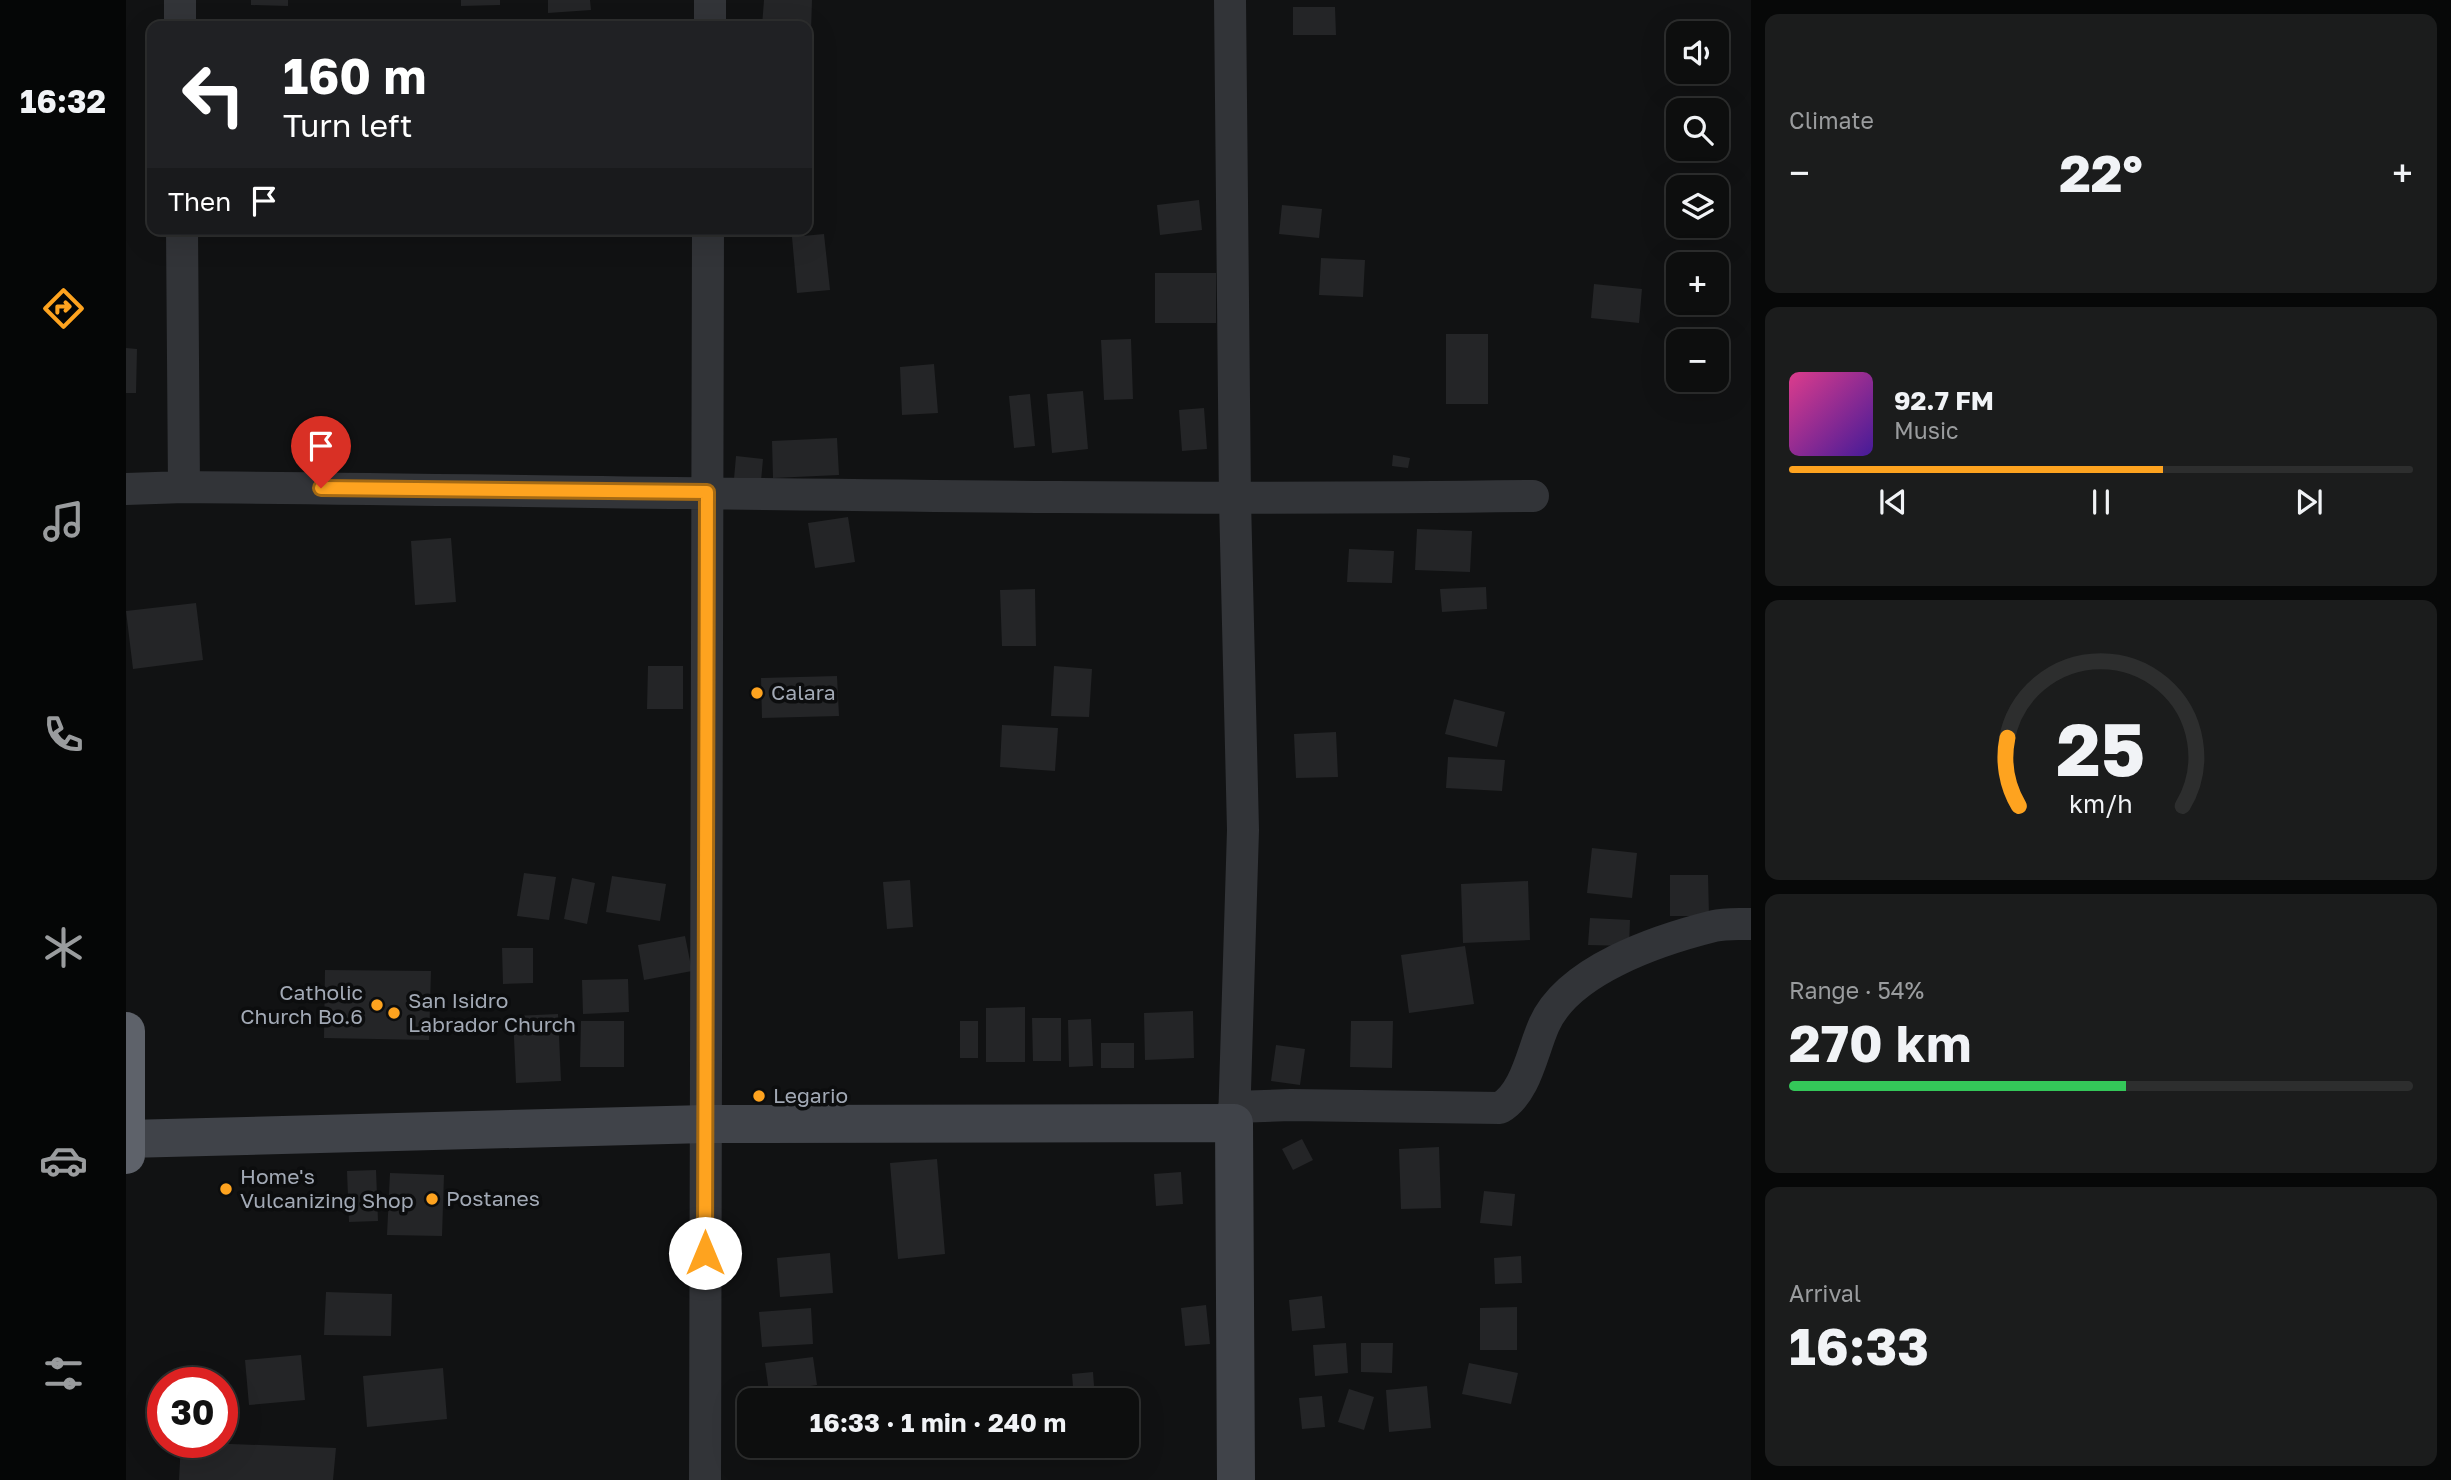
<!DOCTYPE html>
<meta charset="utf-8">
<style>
:root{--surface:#0d0e0e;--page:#1b1c1c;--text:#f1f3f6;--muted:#9a9c9e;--line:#2d2e2e;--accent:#fea31f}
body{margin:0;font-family:"Golos Text",sans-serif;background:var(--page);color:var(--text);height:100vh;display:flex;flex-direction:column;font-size:26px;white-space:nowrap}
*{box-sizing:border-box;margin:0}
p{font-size:23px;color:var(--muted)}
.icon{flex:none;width:38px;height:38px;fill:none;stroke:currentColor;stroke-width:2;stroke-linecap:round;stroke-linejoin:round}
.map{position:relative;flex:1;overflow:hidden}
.side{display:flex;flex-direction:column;gap:14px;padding:14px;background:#070808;width:700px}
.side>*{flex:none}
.banner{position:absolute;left:21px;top:21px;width:665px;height:214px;border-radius:14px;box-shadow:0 7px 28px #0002,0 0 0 2px var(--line);background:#202124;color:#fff;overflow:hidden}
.controls{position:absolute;left:1540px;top:21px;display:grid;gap:14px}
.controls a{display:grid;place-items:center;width:63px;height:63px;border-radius:14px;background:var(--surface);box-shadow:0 7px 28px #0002,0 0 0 2px var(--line);font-size:35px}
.speed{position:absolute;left:21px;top:1367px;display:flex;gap:14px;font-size:35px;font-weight:700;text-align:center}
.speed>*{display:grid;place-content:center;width:91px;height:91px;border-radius:50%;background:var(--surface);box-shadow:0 7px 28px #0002,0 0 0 2px var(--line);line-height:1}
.speed .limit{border:10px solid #d22;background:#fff;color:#111}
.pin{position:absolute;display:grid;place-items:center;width:60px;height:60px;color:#fff;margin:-72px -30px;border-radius:50% 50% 50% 0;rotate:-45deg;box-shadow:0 0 7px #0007}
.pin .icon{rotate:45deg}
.me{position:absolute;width:77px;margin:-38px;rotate:0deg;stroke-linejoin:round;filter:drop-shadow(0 0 5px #0008)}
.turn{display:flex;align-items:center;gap:24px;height:147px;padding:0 21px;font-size:32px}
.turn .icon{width:91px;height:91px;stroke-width:2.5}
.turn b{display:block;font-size:49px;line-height:60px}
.then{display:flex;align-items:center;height:66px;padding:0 21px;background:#0003;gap:14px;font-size:26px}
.big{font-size:52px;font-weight:700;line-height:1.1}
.side .widget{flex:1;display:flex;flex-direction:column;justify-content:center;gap:10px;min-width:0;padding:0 24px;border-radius:14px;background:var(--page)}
.side .dial{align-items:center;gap:0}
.dial svg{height:182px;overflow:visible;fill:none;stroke:var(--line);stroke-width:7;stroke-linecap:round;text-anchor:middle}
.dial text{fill:var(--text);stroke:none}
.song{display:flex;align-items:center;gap:21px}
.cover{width:84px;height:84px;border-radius:10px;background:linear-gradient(135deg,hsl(330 70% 55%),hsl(260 70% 35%))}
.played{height:7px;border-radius:4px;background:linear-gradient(90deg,var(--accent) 60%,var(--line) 60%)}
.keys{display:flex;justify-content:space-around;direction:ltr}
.heat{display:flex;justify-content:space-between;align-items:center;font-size:38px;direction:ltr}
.charge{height:10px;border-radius:5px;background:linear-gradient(90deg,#34c759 54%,var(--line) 0)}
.trip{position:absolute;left:611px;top:1388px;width:402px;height:70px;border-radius:14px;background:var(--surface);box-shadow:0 7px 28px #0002,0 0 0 2px var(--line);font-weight:700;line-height:70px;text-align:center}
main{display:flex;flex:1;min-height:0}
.menu{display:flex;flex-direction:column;width:126px;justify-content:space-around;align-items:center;background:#050606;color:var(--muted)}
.menu .icon{width:49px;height:49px}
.menu .on{color:var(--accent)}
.menu b{font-size:32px;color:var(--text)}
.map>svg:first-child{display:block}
</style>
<main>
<nav class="menu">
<b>16:32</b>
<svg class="icon on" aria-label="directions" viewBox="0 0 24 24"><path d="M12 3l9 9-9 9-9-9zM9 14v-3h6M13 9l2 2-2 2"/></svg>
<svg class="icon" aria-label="music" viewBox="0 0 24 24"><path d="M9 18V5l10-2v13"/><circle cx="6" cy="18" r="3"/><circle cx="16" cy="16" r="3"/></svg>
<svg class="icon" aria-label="phone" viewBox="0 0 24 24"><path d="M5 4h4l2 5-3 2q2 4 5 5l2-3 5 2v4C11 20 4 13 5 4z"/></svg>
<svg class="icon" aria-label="climate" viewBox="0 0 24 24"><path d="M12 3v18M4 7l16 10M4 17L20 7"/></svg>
<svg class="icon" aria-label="car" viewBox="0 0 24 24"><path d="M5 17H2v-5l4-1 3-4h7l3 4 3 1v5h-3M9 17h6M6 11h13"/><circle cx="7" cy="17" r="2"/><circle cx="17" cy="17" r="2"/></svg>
<svg class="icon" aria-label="filters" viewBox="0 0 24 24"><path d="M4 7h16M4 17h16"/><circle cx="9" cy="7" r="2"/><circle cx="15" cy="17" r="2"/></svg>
</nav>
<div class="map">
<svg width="1625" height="1480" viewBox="0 0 1625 1480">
<rect width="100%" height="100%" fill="#111213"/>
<path fill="#242527" d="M125,0H162V6L125,5Z
M335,0H374V5L335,6Z
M422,0H464L465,10L422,13Z
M638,0H686L685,31H681V26H636Z
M1167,7H1209L1210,35H1167Z
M1073,200L1076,230L1034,235L1031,205Z
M1156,205L1196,209L1193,238L1153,234Z
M698,234L704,290L671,293L666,237Z
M1195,258L1239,260L1237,297L1193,295Z
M1029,273H1090V323H1029Z
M1468,284L1516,289L1513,323L1465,318Z
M1320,334H1362V404H1320Z
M1005,339L1007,399L978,400L975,340Z
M0,348L11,349L10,393H0Z
M808,364L812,413L776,415L774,367Z
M957,391L962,449L926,453L921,394Z
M904,394L909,446L888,448L883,396Z
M1078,408L1081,449L1056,451L1053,410Z
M711,438L713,475L647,478L646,441Z
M1267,455L1284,458L1282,468L1266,466Z
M610,456L637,459L635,481L608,479Z
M722,517L729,562L689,568L682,523Z
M1291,529L1346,531L1344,572L1289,570Z
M325,538L330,602L289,605L285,541Z
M1223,549L1268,551L1266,583L1221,582Z
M1360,587L1361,609L1316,612L1314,589Z
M909,589L910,646H876L874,590Z
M70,603L77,660L7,669L0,611Z
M522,666H557V709H521Z
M928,666L966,669L963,717L925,716Z
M711,676L713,716L636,718L635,678Z
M1328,699L1379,712L1371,747L1319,734Z
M876,725L932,728L929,771L874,767Z
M1210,732L1212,777L1170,778L1168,734Z
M1322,757L1379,760L1376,791L1320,788Z
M1466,848L1511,853L1506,898L1461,893Z
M398,873L430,877L423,920L391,916Z
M1544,875H1582L1583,916H1544Z
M486,876L540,884L534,921L480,912Z
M446,878L469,883L461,924L438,919Z
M784,880L787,927L761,929L757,882Z
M1402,881L1404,940L1337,943L1335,884Z
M1464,918L1504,920L1503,946L1462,945Z
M559,936L566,971L518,980L512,945Z
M1339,946L1348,1004L1283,1013L1275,955Z
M376,948H407V983L377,984Z
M199,970L305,971L303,1040L198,1038Z
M502,979L503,1012L457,1014L456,980Z
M899,1007V1062H860V1008Z
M1067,1011L1068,1058L1019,1060L1018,1013Z
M432,1014L435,1081L390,1083L387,1016Z
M906,1018H935V1061H907Z
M965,1019L967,1066L943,1067L942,1020Z
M455,1021H498V1067H454Z
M834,1021H852V1058H834Z
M1225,1021H1267L1266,1068L1224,1067Z
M975,1043H1008V1068H975Z
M1150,1045L1179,1049L1174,1085L1145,1081Z
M1176,1139L1187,1160L1167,1170L1156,1149Z
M1313,1147L1315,1208L1275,1209L1273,1149Z
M811,1159L819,1254L772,1259L764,1163Z
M250,1170L252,1221L223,1222L221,1171Z
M1055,1172L1057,1204L1030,1206L1028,1174Z
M264,1173L318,1175L316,1236L261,1235Z
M1358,1191L1389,1194L1386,1226L1354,1223Z
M704,1253L707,1293L654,1297L651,1258Z
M1395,1256L1396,1283L1369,1284L1368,1258Z
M200,1292L266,1294L265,1336L198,1335Z
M1196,1296L1199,1328L1166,1331L1163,1300Z
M1080,1305L1084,1344L1059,1346L1055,1308Z
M1391,1307V1350H1354V1308Z
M685,1308L687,1344L636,1347L633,1312Z
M1220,1343L1222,1373L1189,1376L1187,1345Z
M1235,1343H1267L1266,1373L1235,1372Z
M175,1355L179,1400L123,1405L119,1360Z
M687,1357L691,1385L643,1392L639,1363Z
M1343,1363L1392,1373L1385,1404L1336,1394Z
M317,1368L321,1419L241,1427L237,1376Z
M967,1372L969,1400H948L946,1374Z
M1301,1386L1305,1428L1263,1432L1260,1390Z
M1223,1389L1248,1397L1238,1430L1212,1422Z
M1196,1396L1199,1427L1176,1429L1173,1398Z
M55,1442L210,1448L207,1480H53Z"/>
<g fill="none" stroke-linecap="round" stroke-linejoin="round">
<path stroke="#323438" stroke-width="32" d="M54,0V26
M1104,0L1109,500L1117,830L1108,1123
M584,26V0
M56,229L58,487
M0,489L58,487C507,491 957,502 1407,496
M1108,1107L1165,1105L1374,1108C1400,1093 1406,1052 1418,1025C1442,970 1532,940 1588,926C1599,923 1613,924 1625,924
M579,1480L582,229"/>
<path stroke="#404349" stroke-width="38" d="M1,1139L580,1124L1108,1123L1110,1480"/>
<path stroke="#5e626a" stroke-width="38" d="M0,1031V1155"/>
</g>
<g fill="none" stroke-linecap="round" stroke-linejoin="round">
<defs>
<path id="route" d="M195,488L581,492L579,1253"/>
</defs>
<use href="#route" stroke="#a56a14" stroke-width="18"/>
<use href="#route" stroke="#fea31f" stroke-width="12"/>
</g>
<g fill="#fea31f" stroke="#0c0d0e" stroke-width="2.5">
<circle cx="631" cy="693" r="7"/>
<circle cx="251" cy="1005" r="7"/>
<circle cx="268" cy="1013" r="7"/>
<circle cx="633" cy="1096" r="7"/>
<circle cx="100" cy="1189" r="7"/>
<circle cx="306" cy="1199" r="7"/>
</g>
<g text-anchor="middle" stroke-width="7" stroke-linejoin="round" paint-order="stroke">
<g font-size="21" fill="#a2a9b5" stroke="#0c0d0e" text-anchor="start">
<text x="645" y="700">Calara</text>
<text x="237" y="1000" text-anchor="end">Catholic<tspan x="237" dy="24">Church Bo.6</tspan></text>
<text x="282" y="1008">San Isidro<tspan x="282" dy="24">Labrador Church</tspan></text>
<text x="647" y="1103">Legario</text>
<text x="114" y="1184">Home's<tspan x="114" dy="24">Vulcanizing Shop</tspan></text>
<text x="320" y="1206">Postanes</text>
</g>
</g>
</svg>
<div class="controls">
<a><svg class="icon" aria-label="sound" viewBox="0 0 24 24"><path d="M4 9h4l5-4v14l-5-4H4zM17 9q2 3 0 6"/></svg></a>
<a><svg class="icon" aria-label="search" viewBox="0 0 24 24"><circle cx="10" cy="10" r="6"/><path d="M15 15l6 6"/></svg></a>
<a><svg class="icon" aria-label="layers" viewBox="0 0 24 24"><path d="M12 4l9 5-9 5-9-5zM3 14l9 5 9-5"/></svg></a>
<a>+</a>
<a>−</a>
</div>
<div class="speed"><div class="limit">30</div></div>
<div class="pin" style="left:195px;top:488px;background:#d93025"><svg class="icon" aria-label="arrive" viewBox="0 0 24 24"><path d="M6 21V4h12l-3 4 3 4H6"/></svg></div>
<svg class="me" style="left:579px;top:1253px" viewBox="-20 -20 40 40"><circle r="19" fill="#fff"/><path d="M0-13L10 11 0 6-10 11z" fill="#fea31f"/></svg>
<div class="trip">16:33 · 1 min · 240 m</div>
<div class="banner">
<div class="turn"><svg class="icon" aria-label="left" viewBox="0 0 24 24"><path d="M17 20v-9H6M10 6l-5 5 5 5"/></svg><div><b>160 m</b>Turn left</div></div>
<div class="then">Then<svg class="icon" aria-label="arrive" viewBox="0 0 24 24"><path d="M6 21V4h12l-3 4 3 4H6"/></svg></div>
</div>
</div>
<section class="side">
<div class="widget"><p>Climate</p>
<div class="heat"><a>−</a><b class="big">22°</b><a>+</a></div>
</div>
<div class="widget">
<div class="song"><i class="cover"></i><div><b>92.7 FM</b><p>Music</p></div></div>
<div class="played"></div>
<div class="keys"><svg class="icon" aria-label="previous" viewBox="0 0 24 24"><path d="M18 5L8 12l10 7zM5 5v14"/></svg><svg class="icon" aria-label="pause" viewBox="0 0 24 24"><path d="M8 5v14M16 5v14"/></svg><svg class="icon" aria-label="next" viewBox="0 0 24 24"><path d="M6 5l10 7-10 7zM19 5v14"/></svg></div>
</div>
<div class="widget dial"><svg viewBox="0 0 100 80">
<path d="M14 69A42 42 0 1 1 86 69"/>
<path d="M14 69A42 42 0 0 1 9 39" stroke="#fea31f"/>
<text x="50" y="56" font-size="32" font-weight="700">25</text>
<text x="50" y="72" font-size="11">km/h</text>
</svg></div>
<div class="widget"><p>Range · 54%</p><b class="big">270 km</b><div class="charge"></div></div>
<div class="widget"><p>Arrival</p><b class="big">16:33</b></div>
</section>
</main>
